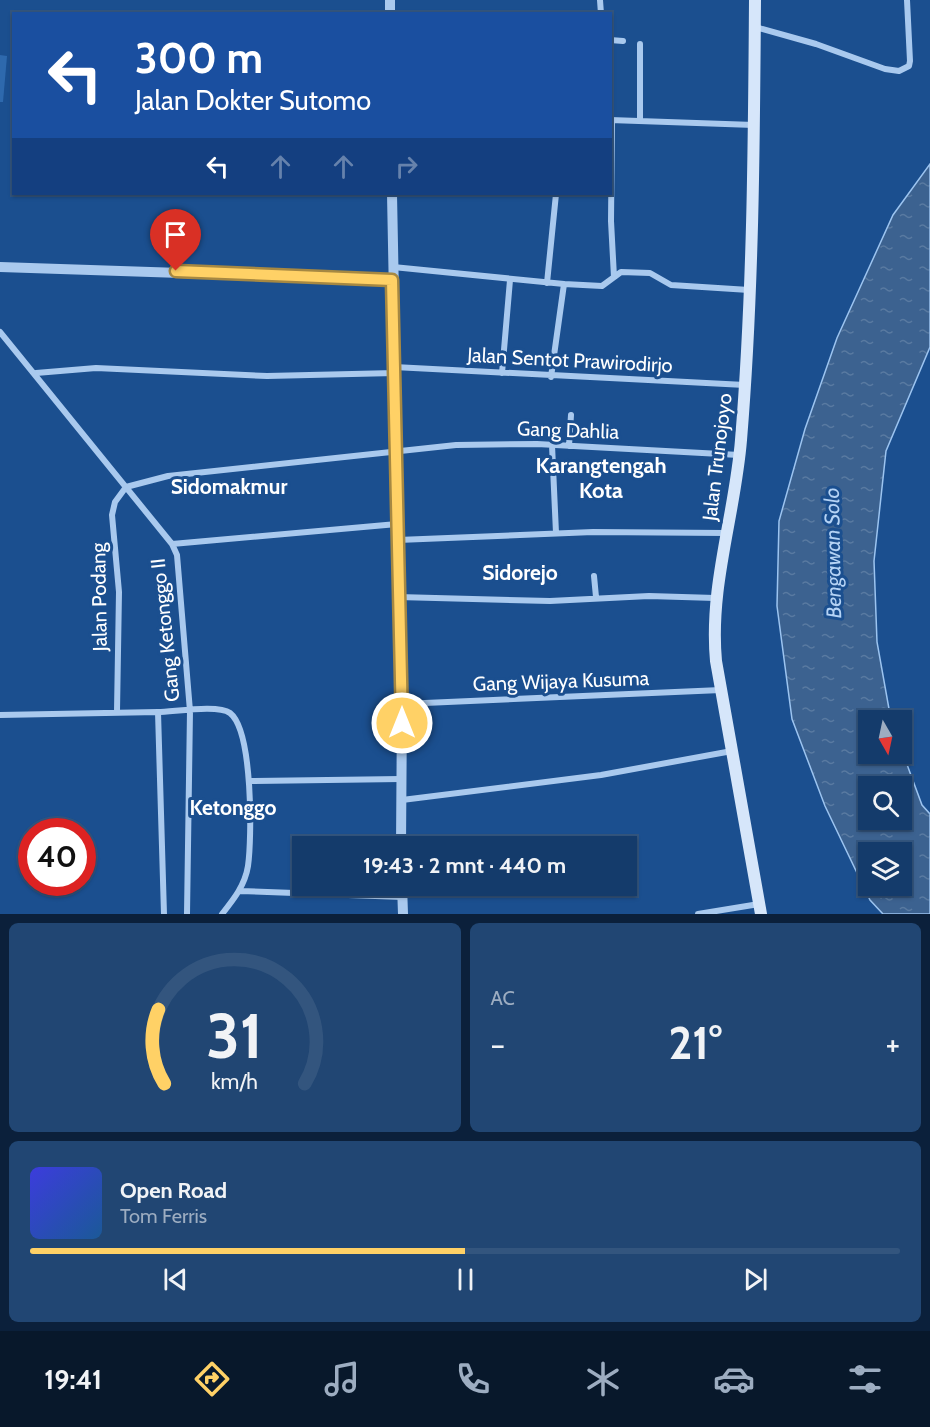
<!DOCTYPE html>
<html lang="id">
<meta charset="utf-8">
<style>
:root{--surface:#143b6b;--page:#214673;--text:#f1f3f6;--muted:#9dadc1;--line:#33557e;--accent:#ffd166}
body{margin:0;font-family:Cabin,sans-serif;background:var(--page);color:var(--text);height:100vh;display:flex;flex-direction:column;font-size:22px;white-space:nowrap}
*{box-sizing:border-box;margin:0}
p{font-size:20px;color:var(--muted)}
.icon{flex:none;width:33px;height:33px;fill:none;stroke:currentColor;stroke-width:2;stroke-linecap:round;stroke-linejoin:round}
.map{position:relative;height:914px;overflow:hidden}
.details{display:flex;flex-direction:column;gap:9px;padding:9px;background:#0b203b;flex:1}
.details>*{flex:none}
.hud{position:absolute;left:12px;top:12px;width:600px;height:183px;border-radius:0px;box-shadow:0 2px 4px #0004,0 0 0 2px var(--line);background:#1a4fa0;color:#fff;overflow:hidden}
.needle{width:39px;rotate:171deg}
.fabs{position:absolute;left:858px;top:710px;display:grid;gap:12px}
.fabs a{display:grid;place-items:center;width:54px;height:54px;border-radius:0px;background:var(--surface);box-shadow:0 2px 4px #0004,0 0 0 2px var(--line);font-size:30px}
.speed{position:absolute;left:18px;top:818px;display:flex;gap:12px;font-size:30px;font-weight:700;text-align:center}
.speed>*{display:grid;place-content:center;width:78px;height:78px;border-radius:50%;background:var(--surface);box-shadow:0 2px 4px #0004,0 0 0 2px var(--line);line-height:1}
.speed .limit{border:9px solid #d22;background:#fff;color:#111}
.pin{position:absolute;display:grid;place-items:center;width:51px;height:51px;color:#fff;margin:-62px -26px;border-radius:50% 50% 50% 0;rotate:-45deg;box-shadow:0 0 6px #0007}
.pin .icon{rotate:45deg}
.me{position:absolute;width:66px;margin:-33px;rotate:0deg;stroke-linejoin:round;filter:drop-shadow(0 0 4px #0008)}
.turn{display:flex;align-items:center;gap:21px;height:126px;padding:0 24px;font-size:27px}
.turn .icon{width:78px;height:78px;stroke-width:2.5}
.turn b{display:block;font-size:42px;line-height:51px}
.lanes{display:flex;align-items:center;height:57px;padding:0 24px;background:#0003;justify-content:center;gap:30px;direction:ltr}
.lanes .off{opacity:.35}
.big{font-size:45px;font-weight:700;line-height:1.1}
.details .widget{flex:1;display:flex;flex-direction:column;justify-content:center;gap:9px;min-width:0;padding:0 21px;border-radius:9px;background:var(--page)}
.details .dial{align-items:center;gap:0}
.dial svg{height:156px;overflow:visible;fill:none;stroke:var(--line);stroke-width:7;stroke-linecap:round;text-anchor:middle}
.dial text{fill:var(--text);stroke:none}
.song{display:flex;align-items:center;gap:18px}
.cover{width:72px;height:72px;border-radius:9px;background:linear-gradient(135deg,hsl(240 70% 55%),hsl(210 70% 35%))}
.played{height:6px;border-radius:3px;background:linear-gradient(90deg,var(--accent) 50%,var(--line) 50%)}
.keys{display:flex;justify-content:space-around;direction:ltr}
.heat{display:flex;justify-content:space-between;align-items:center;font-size:33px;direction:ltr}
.details .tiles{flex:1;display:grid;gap:9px;grid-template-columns:1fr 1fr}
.widget:last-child{grid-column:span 2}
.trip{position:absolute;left:292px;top:836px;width:345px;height:60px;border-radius:0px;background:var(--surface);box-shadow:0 2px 4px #0004,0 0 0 2px var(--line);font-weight:700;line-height:60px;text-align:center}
.tabs{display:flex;height:96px;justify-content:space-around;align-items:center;background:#08182b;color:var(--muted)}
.tabs .icon{width:42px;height:42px}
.tabs .active{color:var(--accent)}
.tabs b{font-size:27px;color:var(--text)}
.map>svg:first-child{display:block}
</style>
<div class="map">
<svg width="930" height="914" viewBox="0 0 930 914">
<defs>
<pattern id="water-ripples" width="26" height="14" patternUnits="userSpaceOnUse" patternTransform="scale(1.5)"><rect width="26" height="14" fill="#3c6290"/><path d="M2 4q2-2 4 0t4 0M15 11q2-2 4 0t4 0" fill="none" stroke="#597aa1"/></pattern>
</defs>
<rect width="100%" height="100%" fill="#1b4f8f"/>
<path fill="#2e69ad" d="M0,55L7,56L3,102H0Z"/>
<path fill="url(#water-ripples)" stroke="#9cc4f0" stroke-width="1.5" fill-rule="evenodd" d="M930,164V347L886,451L874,561L877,642L891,720H868V753H902V751L922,805L930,814V914H883L870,900L825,806L792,719L777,606L779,521L805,429L837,338L893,215ZM868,786H902V819H868ZM868,852H902V885H868Z"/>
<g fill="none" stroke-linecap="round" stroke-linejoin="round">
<path stroke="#a9c9ee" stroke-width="6" d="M600,0L601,14
M755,27L816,44L885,69L899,71L909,66L910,61L907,0
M610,40L623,41
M610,120L754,125
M612,120L611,221L614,277
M640,121V44
M393,267L564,284L551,377
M547,283L556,194
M564,284L602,286L621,272L650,273L671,285L749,290
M0,332L172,544L177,555L190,711L187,914
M394,367L745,385
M36,373L96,368L267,376L395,373
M502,373L510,280
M552,445L556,533
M569,446L571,415
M126,487L168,476L456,445L537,444L739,455
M398,540L593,532L726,533
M172,544L397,524
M594,576L596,597
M398,597L550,601L649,596L715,598
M402,704L721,690
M117,711L119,592L112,515L115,502L126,487
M158,712C173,712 218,704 230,713C253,731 252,838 248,866C245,885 234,899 222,914
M0,715L158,712L164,914
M250,781L401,779
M402,800L601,775L732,751
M240,891L402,897
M698,914L759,904"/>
<path stroke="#a9c9ee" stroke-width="10" d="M390,14V0
M392,194L402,704L401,846
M0,267L392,280
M402,885L403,914"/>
<path stroke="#d6e6fa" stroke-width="12" d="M755,0C754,147 753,294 741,440C735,515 709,586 716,661L761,914"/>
</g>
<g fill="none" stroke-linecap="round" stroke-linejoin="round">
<defs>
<path id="route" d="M176,271L392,280L402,723"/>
</defs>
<use href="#route" stroke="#a68842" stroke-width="15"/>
<use href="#route" stroke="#ffd166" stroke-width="10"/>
</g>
<g text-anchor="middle" stroke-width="6" stroke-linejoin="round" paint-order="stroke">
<g font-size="20" fill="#fff" stroke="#1b4f8f">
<text transform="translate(570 360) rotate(3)" y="7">Jalan Sentot Prawirodirjo</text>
<text transform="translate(568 430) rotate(2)" y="7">Gang Dahlia</text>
<text transform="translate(717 457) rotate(-83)" y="7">Jalan Trunojoyo</text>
<text transform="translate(99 597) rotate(-91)" y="7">Jalan Podang</text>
<text transform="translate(165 630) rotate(-96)" y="7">Gang Ketonggo II</text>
<text transform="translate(561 681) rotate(-2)" y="7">Gang Wijaya Kusuma</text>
</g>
<g font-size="21" font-weight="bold" fill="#fff" stroke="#1b4f8f">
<text x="229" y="494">Sidomakmur</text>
<text x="520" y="580">Sidorejo</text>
<text x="233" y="815">Ketonggo</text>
</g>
<g font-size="21" font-style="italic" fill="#b5d3f5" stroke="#1b4f8f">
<text transform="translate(833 553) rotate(-91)" y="7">Bengawan Solo</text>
</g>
<g font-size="22" font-weight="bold" fill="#fff" stroke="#1b4f8f">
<text x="601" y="473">Karangtengah<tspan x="601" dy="25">Kota</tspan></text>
</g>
</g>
</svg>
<div class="fabs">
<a><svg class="needle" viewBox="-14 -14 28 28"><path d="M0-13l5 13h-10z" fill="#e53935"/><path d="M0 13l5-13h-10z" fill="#9dadc1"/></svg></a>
<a><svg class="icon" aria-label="search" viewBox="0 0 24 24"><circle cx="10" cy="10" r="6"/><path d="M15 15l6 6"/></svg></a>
<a><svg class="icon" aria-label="layers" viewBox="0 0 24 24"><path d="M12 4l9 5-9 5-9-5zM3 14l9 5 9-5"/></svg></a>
</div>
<div class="speed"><div class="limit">40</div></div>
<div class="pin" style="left:176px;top:271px;background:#d93025"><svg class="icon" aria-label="arrive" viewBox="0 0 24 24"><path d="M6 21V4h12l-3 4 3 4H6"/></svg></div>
<svg class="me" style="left:402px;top:723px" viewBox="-20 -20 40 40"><circle r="17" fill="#ffd166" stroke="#fff" stroke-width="3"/><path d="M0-11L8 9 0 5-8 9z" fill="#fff"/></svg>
<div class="trip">19:43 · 2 mnt · 440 m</div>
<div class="hud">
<div class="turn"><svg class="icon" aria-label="left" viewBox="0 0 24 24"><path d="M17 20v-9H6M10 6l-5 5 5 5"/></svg><div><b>300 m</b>Jalan Dokter Sutomo</div></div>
<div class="lanes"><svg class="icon" aria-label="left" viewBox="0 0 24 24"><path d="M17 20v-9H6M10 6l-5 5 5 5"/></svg><svg class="icon off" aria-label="ahead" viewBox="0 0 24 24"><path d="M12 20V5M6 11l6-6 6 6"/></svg><svg class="icon off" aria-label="ahead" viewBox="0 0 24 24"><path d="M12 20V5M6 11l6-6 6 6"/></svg><svg class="icon off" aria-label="right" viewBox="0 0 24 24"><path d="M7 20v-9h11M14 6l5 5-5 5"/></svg></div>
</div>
</div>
<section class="details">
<div class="tiles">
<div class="widget dial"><svg viewBox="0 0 100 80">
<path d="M14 69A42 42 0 1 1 86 69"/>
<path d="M14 69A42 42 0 0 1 11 31" stroke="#ffd166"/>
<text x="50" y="56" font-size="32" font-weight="700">31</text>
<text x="50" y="72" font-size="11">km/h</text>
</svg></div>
<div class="widget"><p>AC</p>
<div class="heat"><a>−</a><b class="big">21°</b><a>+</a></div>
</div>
<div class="widget">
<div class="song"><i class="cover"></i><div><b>Open Road</b><p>Tom Ferris</p></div></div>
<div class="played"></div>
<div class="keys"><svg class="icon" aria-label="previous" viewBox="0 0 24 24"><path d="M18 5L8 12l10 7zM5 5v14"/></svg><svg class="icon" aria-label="pause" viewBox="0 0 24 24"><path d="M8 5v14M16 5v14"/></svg><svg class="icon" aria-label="next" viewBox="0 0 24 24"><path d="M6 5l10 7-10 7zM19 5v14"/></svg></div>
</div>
</div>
</section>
<nav class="tabs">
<b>19:41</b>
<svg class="icon active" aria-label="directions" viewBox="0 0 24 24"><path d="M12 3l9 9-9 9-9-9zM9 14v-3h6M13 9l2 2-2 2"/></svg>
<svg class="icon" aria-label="music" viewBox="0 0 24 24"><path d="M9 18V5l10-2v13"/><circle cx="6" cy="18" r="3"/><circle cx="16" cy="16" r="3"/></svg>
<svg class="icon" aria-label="phone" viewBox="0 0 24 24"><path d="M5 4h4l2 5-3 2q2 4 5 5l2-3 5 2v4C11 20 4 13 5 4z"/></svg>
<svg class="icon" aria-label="climate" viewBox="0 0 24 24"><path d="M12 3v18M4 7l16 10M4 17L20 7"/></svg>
<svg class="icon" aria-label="car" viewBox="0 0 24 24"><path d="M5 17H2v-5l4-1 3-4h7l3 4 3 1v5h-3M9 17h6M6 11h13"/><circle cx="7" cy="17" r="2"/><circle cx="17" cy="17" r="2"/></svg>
<svg class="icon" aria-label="filters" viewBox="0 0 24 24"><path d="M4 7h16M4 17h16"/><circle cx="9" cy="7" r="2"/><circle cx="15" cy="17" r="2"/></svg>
</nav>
